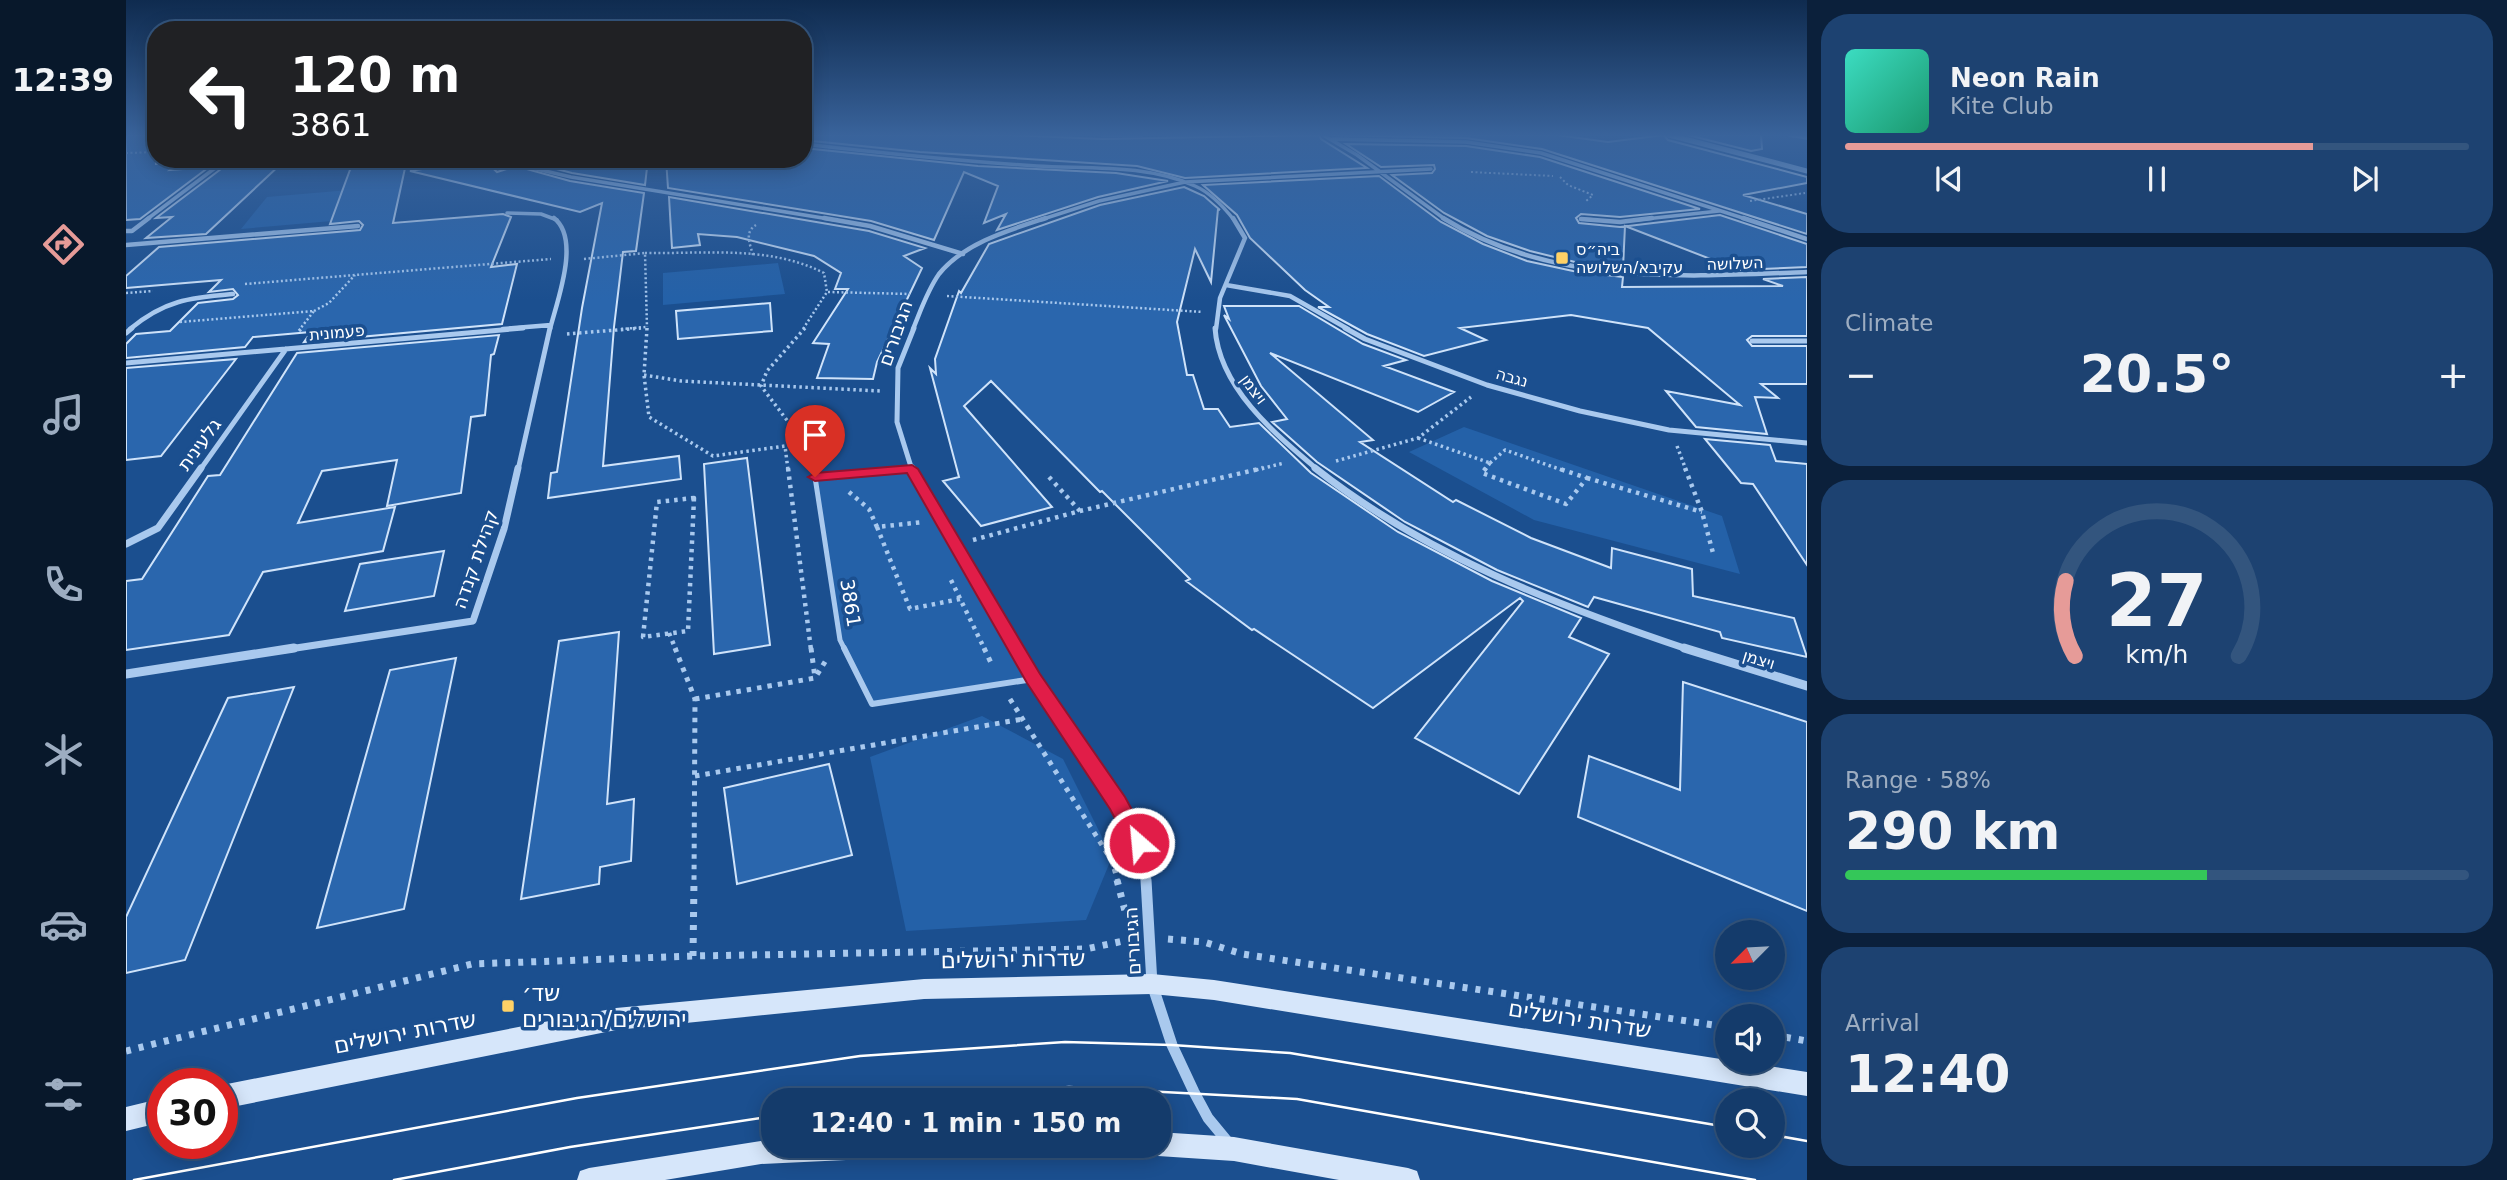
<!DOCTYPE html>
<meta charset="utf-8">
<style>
:root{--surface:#143b6b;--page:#1d4271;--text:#f1f3f6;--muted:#9dadc1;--line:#33557e;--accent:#e69b98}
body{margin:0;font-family:"DejaVu Sans",Heebo,sans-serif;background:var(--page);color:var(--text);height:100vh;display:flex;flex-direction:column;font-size:26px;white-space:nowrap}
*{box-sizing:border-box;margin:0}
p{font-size:23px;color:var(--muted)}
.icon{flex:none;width:38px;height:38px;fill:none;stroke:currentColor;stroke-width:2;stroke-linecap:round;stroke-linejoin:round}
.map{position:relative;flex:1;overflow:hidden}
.sheet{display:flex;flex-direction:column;gap:14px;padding:14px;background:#0b203b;width:700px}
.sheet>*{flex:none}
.hud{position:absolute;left:21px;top:21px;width:665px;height:147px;border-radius:28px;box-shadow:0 4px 18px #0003,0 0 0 2px var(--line);background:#202124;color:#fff;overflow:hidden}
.needle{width:46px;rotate:246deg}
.tools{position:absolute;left:1589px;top:920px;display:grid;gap:14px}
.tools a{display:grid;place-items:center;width:70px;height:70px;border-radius:50%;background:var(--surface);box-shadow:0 4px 18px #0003,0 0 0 2px var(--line);font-size:35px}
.speed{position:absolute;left:21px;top:1068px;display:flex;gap:14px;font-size:35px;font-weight:700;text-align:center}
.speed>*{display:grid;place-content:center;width:91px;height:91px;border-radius:50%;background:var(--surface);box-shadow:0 4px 18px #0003,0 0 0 2px var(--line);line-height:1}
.speed .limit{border:10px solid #d22;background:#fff;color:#111}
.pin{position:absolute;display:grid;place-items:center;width:60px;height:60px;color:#fff;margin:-72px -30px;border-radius:50% 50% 50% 0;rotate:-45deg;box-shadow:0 0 7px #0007}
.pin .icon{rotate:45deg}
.me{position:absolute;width:77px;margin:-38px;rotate:333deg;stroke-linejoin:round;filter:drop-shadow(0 0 5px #0008)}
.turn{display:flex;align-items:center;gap:24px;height:147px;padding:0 28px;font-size:32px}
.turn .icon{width:91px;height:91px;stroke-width:2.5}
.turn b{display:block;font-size:49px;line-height:60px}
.big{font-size:52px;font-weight:600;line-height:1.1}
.sheet .widget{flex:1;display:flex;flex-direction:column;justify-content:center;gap:10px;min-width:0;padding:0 24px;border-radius:28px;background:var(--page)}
.sheet .dial{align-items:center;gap:0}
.dial svg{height:182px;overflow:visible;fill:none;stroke:var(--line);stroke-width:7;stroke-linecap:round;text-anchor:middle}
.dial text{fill:var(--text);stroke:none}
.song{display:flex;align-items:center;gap:21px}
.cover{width:84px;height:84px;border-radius:10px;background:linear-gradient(135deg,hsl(170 70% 55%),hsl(160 70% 35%))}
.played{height:7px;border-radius:4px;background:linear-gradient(90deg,var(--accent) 75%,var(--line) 75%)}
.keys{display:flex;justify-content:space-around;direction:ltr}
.heat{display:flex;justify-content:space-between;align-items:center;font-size:38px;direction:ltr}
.charge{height:10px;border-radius:5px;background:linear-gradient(90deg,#34c759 58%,var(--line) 0)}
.trip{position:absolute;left:635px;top:1088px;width:410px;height:70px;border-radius:28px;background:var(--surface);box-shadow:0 4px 18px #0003,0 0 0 2px var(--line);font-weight:600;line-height:70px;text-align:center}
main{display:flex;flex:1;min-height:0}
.dock{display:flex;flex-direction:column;width:126px;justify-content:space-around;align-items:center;background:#08182b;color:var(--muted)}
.dock .icon{width:49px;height:49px}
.dock .active{color:var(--accent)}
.dock b{font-size:32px;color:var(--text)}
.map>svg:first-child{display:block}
</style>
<main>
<nav class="dock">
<b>12:39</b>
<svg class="icon active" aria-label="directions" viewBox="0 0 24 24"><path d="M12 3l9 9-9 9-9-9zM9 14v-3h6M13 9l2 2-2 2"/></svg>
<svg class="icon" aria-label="music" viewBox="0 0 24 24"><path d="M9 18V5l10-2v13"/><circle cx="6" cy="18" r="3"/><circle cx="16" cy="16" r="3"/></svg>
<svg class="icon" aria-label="phone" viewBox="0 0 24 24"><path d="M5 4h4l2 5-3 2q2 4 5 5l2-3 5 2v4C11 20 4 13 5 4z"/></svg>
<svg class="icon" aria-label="climate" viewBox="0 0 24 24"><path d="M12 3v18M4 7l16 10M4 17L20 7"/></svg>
<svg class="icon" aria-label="car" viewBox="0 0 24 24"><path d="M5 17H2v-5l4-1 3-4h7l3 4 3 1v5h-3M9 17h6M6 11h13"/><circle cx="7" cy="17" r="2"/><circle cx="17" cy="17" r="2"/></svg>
<svg class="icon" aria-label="filters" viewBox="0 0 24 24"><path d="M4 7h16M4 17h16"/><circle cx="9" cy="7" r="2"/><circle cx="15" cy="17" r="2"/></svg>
</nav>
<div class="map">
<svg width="1681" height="1180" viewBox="0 0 1681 1180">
<rect width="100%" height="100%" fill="#1b4f8f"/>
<path fill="#2461a8" d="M223,190L206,221L115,229L141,197Z
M652,263L659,294L537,305V273Z
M1338,427L1596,516L1614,574L1408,520L1283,452Z
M786,469L907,679L746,704L714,640L689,477Z
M856,716L937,759L986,857L960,920L780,931L744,757Z"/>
<path fill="#2a66ad" stroke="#cfe3fa" stroke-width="2" d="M0,135H30V164L54,162L44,170L83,167L14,219L0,220Z
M677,135H885L976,139L1193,135L1195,139L1241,168L1059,178L1011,166L794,152L677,140Z
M1206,135H1205H1431L1482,142L1538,135L1542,140L1681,177V183L1617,195L1681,214V234L1416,149L1340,138Z
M1562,135H1635L1636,149L1625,151Z
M1220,144L1340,146L1414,157L1574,209L1494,217L1455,214L1450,218L1453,223L1494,227L1594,215L1681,244V267L1613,270L1499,226L1497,268L1449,262L1404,251L1361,236L1318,213L1266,175L1306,173L1309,169L1308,165L1255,167Z
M677,148L852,166L990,173L1042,181L972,197L871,230L880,214L858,223L872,186L838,172L808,240L745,221L542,188L540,159H677Z
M228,159H281L267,223L377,214L385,217L365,267L391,264L376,324L178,342L185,332L127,337L119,347L0,358V344L10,334L44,331L72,303L107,299L112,295L107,289L83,292L95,280L0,288V276L33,247L234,230L237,225L233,221L204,224Z
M357,159L371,172L390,166L444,181L518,193L510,251L497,252L488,327L477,466L553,456L555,479L422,498L425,473L431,472L456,308L476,203L454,212L284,171Z
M413,159H522L519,185L446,173L403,162Z
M156,163L80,234L20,238L46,217L30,218L99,166Z
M1253,176L1315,222L1357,244L1401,261L1447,271L1497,277L1496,287L1657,286L1637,279L1681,277V336H1626L1621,340L1626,346H1681V384H1635L1652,398L1629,397L1641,434L1570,427L1540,391L1614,405L1522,328L1445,315L1334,328L1360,340L1298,356L1241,334L1192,307H1203L1179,290L1124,238L1111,215L1077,185Z
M1058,187L1078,196L1087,204L1094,210L1092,209L1085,282L1069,249L1051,322L1061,375H1067L1078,409H1092L1104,427L1133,423L1185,473L1272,532L1366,581L1455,618L1443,637L1483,654L1393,794L1289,738L1397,601L1394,598L1247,708L1128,629L1126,630L1060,581L1064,579L976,491L974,492L865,381L838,406L926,507L855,526L817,481L833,477L804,368L810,374L809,359L833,291L835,293L863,244L974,205Z
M543,197L743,231L799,248L778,256L796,268L751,362L747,379L691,378L703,344L687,343L722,289H709L715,273L688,256L611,237L572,234L574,245L546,248Z
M644,303L646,331L552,339L550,311Z
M1098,306H1173L1237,344L1280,360L1258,366L1328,392L1292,412L1144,353L1247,440L1234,442L1327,502L1330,500L1405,538L1485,568L1486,548L1566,569L1567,596L1668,618L1681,657L1596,638L1594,632L1468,597L1462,607L1371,570L1279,522L1191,462L1146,422L1161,419L1135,386L1098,315L1103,319Z
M373,335L368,354L365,355L359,415L345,417L335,493L261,506L271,460L196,471L172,523L269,507L257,551L137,572L103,635L0,650V581L16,579L82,476L94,475L171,353Z
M110,359L35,456L0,460V368Z
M1579,439L1644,445L1650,461L1681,464V565L1627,484L1615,483Z
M621,458L644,645L588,654L578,464Z
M318,551L308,596L219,611L234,564Z
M493,632L481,804L508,799L505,861L474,867L473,884L395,899L433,641Z
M330,658L278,909L191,928L264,670Z
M1557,682L1681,722V911L1452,817L1463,756L1554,790Z
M168,687L59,960L0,973V917L102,698Z
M703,764L726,855L611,884L598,788Z"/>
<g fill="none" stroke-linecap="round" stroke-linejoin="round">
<path stroke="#a9c9ee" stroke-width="2" stroke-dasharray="2 2.5" stroke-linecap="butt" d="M0,153L30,152
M1345,172L1427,176
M1434,177L1442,185L1467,195L1460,201
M1624,201L1679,193"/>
<path stroke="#a9c9ee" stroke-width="2.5" stroke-dasharray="2 2.5" stroke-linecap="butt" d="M519,253C579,254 643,245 698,273L701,292L677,329
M627,255C624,244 618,232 630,225
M458,259L519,253L521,327
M119,284L425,259
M702,292L784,294
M0,293L27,291
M821,296L1077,312
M188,311L203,303L229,275
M54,322L188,311L174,329
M495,329L521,327V329"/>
<path stroke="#a9c9ee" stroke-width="3.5" stroke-dasharray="2.5 3.5" stroke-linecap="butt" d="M521,328L518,375L523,417L587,456L659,446L662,470
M679,328L641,371L635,386L692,461
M173,331L176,328
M441,334L515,328
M518,375L555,381L754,391
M1292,438L1364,463
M1551,446L1560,470
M1210,461L1292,438L1345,397
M1364,463L1379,450L1436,470
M1130,470L1158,463
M1359,470L1364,463"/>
<path stroke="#a9c9ee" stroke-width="4.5" stroke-dasharray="3.5 5" stroke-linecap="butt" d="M662,468L685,650
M1360,468L1356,473L1440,504L1461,478L1431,468
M1559,468L1576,512L1587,553
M923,477L954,511
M1461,478L1576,512
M723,492L743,509L751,527L797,522
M568,498L562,631L517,637L531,502Z
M751,527L784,609L834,599
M847,540L954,511L1137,468
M825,580L859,650
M543,633L550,650"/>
<path stroke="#a9c9ee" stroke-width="5" stroke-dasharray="4.5 6" stroke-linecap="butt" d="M549,648L569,699L568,882
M685,648L689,678
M858,648L867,667
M569,699L689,678L702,657
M884,699L986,861L992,882
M569,776L897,719"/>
<path stroke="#a9c9ee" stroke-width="7" stroke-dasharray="5 8" stroke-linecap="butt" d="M991,880L999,911
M1042,939L1078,942L1116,954L1601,1027
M567,956L568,880
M1647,1035L1681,1041
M0,1051L346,964L567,956L960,949L1002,940"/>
<path stroke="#a9c9ee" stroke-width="3.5" d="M779,470L786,469"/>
<path stroke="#a9c9ee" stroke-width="5" d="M719,650L714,640L689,477L786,469"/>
<path stroke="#a9c9ee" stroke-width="6" d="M718,648L746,704L907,679"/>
<path stroke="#a9c9ee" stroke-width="3.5" d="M976,135H1016
M1197,135L1231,155L1320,220
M1663,135L1681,138
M1207,139L1340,142L1415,153L1623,220
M677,144C755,153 833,161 911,166C962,169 1020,164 1069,186C1085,193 1097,206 1108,220
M385,159L406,168L445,177L709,220
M381,213L415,214L431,220
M1455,219L1471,220
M20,220L101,159
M914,220L973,201L1059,182L1305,169
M1510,220L1593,211"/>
<path stroke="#a9c9ee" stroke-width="4.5" d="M698,218L744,226L837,254
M1317,218C1426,286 1558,277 1681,272
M1617,218L1681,239
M1455,219L1494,222L1526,218
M0,231H6L23,218
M0,245L232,226
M1100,285L1164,296L1222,329
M4,329C39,300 63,298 107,294
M377,329L425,325
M424,329C431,301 455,239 428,218
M787,329C795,310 801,291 813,274C838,243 883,230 920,218
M1090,329L1094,298L1119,238L1107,218"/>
<path stroke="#a9c9ee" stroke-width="5" d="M1089,328C1093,388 1149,434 1192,470
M1219,328L1239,339L1361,385L1454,411L1543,430L1681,443
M0,333L6,328
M1626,341H1681
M0,363L397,328
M74,470L160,349
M392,470L424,328
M786,470L771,422L772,368L788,328"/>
<path stroke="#a9c9ee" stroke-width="7" d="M786,468L890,650
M1189,468C1299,555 1432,606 1564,650
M0,544L32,528L75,468
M157,650L347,621L378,529L392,468"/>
<path stroke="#a9c9ee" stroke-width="9" d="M889,648L1007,829L1019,857L1020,882
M1558,648L1681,686
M0,674L168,648"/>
<path stroke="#a9c9ee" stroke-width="11" d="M1020,880L1026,984L1046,1045L1068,1092L1082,1118L1101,1141"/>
<path stroke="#a9c9ee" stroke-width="5" d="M1543,135L1681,171"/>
<path fill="#d6e6fa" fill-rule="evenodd" d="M1026,974L1088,980L1601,1060V1062H1616L1681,1072V1096L1088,1000L1026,994L798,999L490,1030L96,1109V1085L490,1008L798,979Z
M37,1098V1122L0,1131V1107Z
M1032,1132L1108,1137L1282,1168L1291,1171L1294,1180H1213L1108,1161L1032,1156L1023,1153L1021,1146H1032Z
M648,1139V1146H774L771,1155L762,1158L635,1164L539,1180H451L454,1171L463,1168Z"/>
<path stroke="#fff" stroke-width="2.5" d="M758,1101L943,1087L1171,1099L1629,1180
M1647,1135L1681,1141
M8,1180L451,1098L734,1056L939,1042L1046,1045L1164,1053L1601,1127
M268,1180L444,1147L648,1116"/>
</g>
<linearGradient id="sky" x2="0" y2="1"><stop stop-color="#0f2b4f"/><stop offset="0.45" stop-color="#39639b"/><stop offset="1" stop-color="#39639b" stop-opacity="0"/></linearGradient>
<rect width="1681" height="300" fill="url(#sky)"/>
<path fill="#e11d48" stroke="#92132f" stroke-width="2" d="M786,465L792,469L914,674L999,797L1024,843L1020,849L1013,852L1005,849L984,809L901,683L781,473L689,481L682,477L689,473Z"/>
<g fill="#ffd166" stroke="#1b4f8f" stroke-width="2.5">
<rect x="1429" y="251" width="14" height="14" rx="3.5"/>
<rect x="375" y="999" width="14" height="14" rx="3.5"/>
</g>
<g text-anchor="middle" stroke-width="7" stroke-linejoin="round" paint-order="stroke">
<g font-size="16" fill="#fff" stroke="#1b4f8f" text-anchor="start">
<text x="1450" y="255">ביה״ס<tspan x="1450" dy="18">עקיבא/השלושה</tspan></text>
</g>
<g font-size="16" fill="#fff" stroke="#1b4f8f">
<text transform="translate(1609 263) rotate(-2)" y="6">השלושה</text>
<text transform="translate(211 332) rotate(-5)" y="6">פעמונית</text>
<text transform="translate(1386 377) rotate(16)" y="6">נגבה</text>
<text transform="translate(1128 389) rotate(53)" y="6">ויצמן</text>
<text transform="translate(1633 659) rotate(17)" y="6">ויצמן</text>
</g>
<g font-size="19" fill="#fff" stroke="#1b4f8f">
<text transform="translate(769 333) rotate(-71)" y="7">הגיבורים</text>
<text transform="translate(73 444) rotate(-54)" y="7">גלעינית</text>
<text transform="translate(349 559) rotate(-71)" y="7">קהילת קנדה</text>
<text transform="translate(725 603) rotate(81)" y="7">3861</text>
<text transform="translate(1006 941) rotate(-93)" y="7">הגיבורים</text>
</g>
<g font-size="23" fill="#fff" stroke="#1b4f8f">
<text transform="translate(887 959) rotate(-1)" y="8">שדרות ירושלים</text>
<text transform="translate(1454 1019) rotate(9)" y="8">שדרות ירושלים</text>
<text transform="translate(279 1032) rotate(-11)" y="8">שדרות ירושלים</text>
</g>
<g font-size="23" fill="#fff" stroke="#1b4f8f" text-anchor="start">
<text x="396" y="1001">שד׳<tspan x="396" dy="26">ירושלים/הגיבורים</tspan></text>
</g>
</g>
</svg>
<div class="tools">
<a><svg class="needle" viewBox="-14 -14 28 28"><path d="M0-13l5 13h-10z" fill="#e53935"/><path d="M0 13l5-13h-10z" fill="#9dadc1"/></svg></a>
<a><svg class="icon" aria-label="sound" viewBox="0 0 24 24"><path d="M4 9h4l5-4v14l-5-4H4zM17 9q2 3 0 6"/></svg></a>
<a><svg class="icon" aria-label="search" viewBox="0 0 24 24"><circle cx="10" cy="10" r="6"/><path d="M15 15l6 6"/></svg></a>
</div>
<div class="speed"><div class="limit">30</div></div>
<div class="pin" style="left:689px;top:477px;background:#d93025"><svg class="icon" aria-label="arrive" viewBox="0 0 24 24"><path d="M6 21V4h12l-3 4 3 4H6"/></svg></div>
<svg class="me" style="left:1013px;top:843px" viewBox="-20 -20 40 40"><circle r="17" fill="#e11d48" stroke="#fff" stroke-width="3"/><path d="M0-11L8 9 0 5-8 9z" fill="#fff"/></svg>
<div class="trip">12:40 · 1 min · 150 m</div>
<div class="hud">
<div class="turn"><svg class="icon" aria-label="left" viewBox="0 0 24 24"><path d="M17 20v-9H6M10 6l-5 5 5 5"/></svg><div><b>120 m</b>3861</div></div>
</div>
</div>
<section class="sheet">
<div class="widget">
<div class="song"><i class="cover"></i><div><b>Neon Rain</b><p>Kite Club</p></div></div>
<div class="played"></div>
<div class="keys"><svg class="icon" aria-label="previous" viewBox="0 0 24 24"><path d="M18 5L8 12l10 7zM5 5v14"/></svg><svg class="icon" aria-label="pause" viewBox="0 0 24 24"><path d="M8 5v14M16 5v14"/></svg><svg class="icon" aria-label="next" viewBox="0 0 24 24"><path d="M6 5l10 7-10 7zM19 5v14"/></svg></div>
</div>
<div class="widget"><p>Climate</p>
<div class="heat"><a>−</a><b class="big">20.5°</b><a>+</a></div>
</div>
<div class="widget dial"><svg viewBox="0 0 100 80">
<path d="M14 69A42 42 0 1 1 86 69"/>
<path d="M14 69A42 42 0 0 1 10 36" stroke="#e69b98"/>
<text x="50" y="56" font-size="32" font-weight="700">27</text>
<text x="50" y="72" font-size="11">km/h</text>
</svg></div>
<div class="widget"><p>Range · 58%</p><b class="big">290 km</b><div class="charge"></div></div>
<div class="widget"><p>Arrival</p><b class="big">12:40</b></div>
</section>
</main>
